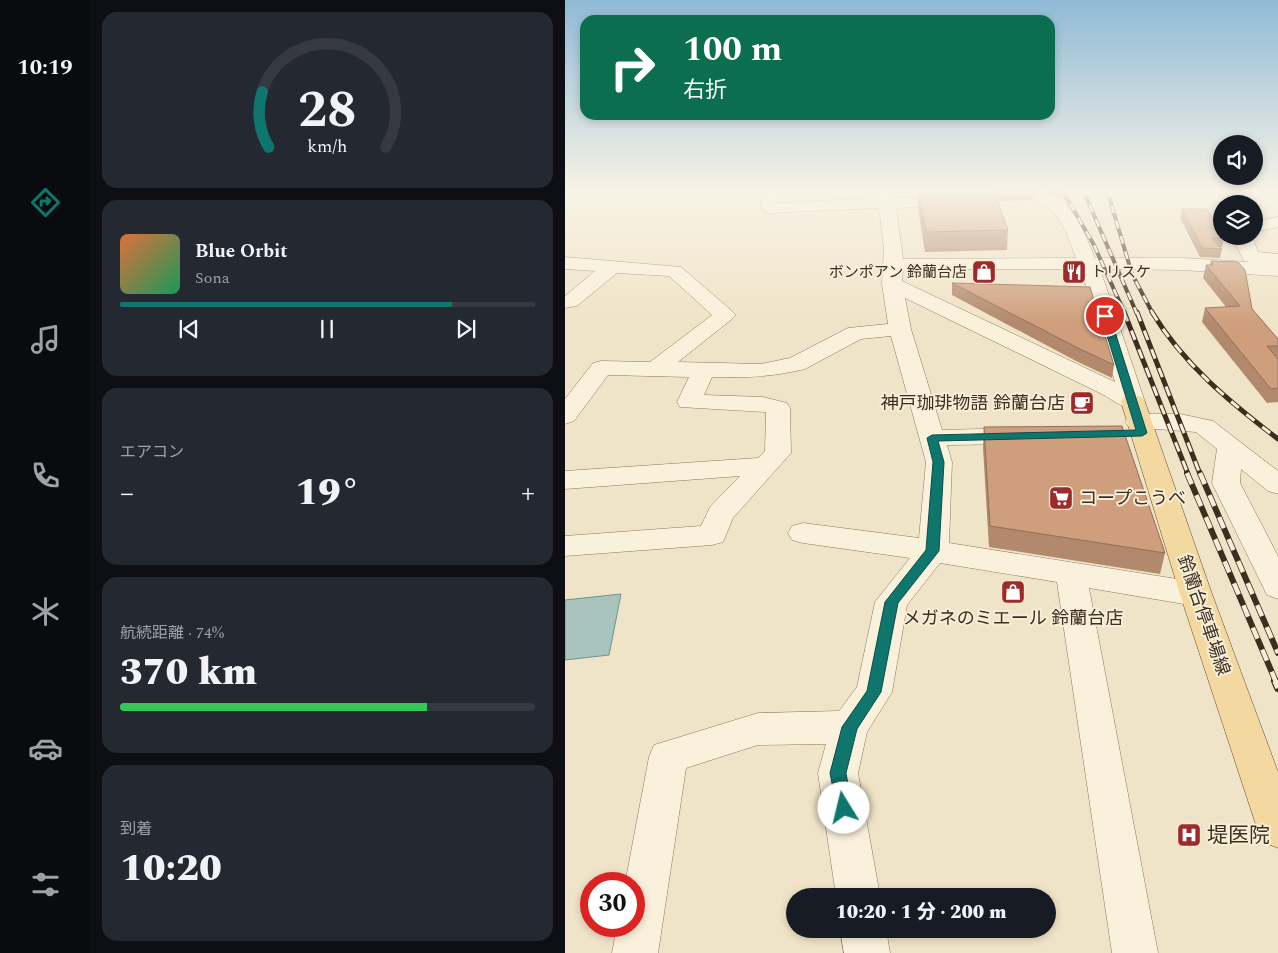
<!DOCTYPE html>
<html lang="ja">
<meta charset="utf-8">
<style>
:root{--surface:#171b24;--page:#242831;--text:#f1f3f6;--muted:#9ea1a6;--line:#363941;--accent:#0f766e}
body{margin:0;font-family:Spectral,"Noto Sans JP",serif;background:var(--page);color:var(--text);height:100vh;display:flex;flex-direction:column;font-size:19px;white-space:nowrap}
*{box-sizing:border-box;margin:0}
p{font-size:16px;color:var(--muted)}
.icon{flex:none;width:28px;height:28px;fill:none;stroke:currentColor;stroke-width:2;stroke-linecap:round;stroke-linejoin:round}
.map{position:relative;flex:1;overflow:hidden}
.drawer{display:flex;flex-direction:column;gap:12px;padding:12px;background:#0d0f14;width:475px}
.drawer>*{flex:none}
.top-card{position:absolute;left:15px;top:15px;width:475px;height:105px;border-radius:15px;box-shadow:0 2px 8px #0003;background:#0b6e4f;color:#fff;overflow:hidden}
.tools{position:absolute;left:648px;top:135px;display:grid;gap:10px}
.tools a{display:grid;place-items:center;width:50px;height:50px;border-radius:50%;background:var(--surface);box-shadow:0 2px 8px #0003;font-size:25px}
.speed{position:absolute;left:15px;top:872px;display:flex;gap:10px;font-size:25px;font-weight:700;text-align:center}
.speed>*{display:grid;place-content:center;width:65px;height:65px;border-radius:50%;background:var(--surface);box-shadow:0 2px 8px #0003;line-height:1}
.speed .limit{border:8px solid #d22;background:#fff;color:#111}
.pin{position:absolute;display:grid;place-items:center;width:42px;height:42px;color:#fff;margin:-21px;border:2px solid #fff;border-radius:50%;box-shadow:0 1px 5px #0007}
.me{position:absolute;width:55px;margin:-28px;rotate:351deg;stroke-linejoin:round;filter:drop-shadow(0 0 4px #0008)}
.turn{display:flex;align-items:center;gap:18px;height:105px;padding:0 20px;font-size:22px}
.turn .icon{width:65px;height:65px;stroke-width:2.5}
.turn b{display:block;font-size:35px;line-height:42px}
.big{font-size:38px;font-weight:800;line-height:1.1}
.drawer .tile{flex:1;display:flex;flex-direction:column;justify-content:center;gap:8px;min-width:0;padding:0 18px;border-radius:15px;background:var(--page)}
.drawer .dial{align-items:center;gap:0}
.dial svg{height:130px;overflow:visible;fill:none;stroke:var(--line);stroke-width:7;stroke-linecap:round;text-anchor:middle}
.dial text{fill:var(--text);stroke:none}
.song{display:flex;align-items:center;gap:15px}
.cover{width:60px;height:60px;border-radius:8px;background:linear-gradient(135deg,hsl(20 70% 55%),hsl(150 70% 35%))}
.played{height:5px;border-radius:2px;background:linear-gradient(90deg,var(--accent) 80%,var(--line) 80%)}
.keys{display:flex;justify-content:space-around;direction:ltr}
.heat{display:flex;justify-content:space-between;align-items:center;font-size:28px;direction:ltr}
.charge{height:8px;border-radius:4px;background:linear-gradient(90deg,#34c759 74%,var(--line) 0)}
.trip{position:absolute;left:221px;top:888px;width:270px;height:50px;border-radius:25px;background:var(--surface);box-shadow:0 2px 8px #0003;font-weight:800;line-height:50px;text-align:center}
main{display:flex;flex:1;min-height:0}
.tabs{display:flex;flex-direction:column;width:90px;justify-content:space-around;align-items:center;background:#090b0e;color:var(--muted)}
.tabs .icon{width:35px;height:35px}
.tabs .current{color:var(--accent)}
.tabs b{font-size:22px;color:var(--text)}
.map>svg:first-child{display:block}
</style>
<main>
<nav class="tabs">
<b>10:19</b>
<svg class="icon current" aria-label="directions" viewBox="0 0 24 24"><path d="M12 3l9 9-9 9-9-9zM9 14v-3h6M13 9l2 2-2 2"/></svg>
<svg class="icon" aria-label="music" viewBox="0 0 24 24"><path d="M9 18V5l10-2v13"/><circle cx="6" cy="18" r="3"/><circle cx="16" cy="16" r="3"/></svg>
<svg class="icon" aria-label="phone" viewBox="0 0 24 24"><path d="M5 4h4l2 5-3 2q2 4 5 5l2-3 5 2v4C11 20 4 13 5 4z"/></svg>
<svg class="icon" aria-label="climate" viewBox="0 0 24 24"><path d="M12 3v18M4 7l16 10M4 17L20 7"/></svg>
<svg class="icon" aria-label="car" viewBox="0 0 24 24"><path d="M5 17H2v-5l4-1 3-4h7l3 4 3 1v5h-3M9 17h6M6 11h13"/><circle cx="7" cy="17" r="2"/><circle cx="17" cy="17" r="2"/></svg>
<svg class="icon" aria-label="filters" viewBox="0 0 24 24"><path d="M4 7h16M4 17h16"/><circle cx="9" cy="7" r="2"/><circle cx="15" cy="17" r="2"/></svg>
</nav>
<section class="drawer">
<div class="tile dial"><svg viewBox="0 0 100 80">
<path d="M14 69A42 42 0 1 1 86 69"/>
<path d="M14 69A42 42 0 0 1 10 35" stroke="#0f766e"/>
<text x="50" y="56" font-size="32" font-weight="700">28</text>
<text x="50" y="72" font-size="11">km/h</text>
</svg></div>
<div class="tile">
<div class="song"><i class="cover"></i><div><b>Blue Orbit</b><p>Sona</p></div></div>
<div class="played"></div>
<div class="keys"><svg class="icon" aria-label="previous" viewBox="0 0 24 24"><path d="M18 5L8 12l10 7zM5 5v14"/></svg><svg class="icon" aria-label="pause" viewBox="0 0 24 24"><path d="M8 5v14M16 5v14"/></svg><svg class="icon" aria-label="next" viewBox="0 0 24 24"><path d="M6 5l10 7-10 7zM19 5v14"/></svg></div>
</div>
<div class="tile"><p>エアコン</p>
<div class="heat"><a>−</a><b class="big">19°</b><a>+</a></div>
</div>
<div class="tile"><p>航続距離 · 74%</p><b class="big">370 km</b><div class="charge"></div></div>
<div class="tile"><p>到着</p><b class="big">10:20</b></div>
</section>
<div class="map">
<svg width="713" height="953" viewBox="0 0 713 953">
<rect width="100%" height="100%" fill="#f0e4c8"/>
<path fill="#a9c4bc" stroke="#6f938a" d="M56,594L44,655L0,660V600Z"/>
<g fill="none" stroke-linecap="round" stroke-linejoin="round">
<defs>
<path id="minor" d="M194,190H210L212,203L311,198L309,190H325L328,198L377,197L379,201L377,205L371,206L331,208L338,259L511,258C502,235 495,207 469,200L467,197L469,194C504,185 519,233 530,258H617L685,262L679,261L669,241V236H687L693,252L713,254V276L617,270L535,269L580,402L577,407C561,411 552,403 539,395L340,298L346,329L377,430L456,428L465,431L469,436L465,441L456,444L382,445L387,462L384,543L631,582L642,586L647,594L642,602L631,606L524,588L593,953H547L492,582L375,563L342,605L327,692L302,732L293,773L315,896H271L253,773L261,744L193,745L121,768L93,953H47L52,926H69V884H60L84,757L89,745L193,713L274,711L292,687L310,602L345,558L238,543L227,540L223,533L227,526L238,523L354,538L361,462L326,336L296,339L240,369C206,377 182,378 147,377L139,395L198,397L222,403L225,408L226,453L168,518L158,542L147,545L0,556V536L136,526L145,507L175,476L0,489V471L193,458L200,451L201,412L115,407L112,402L124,377L43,375L9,421L0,424V399L28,363L36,361L85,362L147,315L104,276L52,273L12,306L0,308V296L30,271L0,269V257L116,267L167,311L171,315L167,319L113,362L196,364L225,358L283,328L323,324L317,284L319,248L314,208L205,213L199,212ZM357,269H516L550,382L337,281L338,270Z
M713,217V227L689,232V222Z
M573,414H615L648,421L713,471V494L703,491L676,469L675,483L713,556V599L702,595L647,483L652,449L631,432L564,427L560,422L564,417Z
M275,929H321L325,953H279Z"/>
<path id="major" d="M568,395L577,397L580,402L647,594L713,772V848L698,842L692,828L615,594L556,402L559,397Z"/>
</defs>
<use href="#minor" stroke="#8d765c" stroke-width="1"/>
<use href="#major" stroke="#5b4430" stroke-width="1"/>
<use href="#minor" fill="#faf1dc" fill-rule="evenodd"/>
<use href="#major" fill="#f3d9a0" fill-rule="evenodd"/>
<defs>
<path id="rail-far3" d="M497,190L529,245L560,314
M518,190L572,314
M542,190L567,274L588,314"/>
<path id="rail-far2" d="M559,312L623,474
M572,312L635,474
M587,312C618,364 666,403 713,439"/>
<path id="rail-far1" d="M622,473L711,682
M635,473L713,653"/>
<path id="rail" d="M710,681L713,688"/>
</defs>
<use href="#rail-far3" stroke="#3d2e20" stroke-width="4"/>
<use href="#rail-far2" stroke="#3d2e20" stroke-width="5"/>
<use href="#rail-far1" stroke="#3d2e20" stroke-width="6"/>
<use href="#rail" stroke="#3d2e20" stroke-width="8"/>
<use href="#rail-far3" stroke="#f7eed8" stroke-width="2.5" stroke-dasharray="8" stroke-linecap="butt"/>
<use href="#rail-far2" stroke="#f7eed8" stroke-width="3" stroke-dasharray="10" stroke-linecap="butt"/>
<use href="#rail-far1" stroke="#f7eed8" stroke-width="4.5" stroke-dasharray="12" stroke-linecap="butt"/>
<use href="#rail" stroke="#f7eed8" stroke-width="5.5" stroke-dasharray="17" stroke-linecap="butt"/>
</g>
<path fill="#b2896c" d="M353,190H502L501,199L481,191L467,193V200L433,201L443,230L442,250L360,252L353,209Z
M617,209L659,238L657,247H656L657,249L655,258L635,257L615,218Z
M646,261L687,309L713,339V402L702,403L637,322L640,308L661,307L638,278L641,265H645Z
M387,283L549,365L547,378L511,361L387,295Z
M419,427L600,553L595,574L424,547L418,448Z"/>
<path fill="#916f58" d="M468,190H481V191L467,193V200Z"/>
<path fill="#cf9f7d" stroke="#916f58" d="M353,190H428L443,230L361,232Z
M617,209H642L656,233V236H658L659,238H647L657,249L637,248Z
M646,261L673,262L680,270L687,309L713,339V346H702L713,359V388L706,389L640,308L675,306L641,265H648Z
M387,283L525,287L549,365L513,348Z
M557,426L600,553L425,526L419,427Z"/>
<linearGradient id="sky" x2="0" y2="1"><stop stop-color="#8fbad6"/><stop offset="0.59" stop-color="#f8f3e6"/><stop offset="1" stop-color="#f8f3e6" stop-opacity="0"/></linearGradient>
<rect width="713" height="323" fill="url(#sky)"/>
<path fill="#0f766e" stroke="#0a4d48" d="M537,314L545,316L582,433L577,436L373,441L379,462L374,551L333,603L316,692L292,729L281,773L287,808L285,814L279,816L273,814L265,773L277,727L302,691L320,602L361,550L368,462L362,438L367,435L571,430L536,316Z"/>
<defs>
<symbol id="shop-square" viewBox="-11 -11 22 22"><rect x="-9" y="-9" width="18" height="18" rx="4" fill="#9e2a2b" stroke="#f7eed8"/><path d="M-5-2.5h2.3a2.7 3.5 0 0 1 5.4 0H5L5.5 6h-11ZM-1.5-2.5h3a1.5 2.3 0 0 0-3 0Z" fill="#fff"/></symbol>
<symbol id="restaurant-square" viewBox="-11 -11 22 22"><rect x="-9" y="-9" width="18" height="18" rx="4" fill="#9e2a2b" stroke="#f7eed8"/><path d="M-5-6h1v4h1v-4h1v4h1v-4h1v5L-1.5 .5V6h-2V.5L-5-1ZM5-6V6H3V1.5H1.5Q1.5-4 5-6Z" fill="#fff"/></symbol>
<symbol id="cafe-square" viewBox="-11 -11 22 22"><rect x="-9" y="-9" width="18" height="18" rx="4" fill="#9e2a2b" stroke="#f7eed8"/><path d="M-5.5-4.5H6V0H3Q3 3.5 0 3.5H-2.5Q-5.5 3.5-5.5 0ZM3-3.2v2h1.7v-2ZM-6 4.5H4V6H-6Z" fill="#fff"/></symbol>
<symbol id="supermarket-square" viewBox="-11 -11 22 22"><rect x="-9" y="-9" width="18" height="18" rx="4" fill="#9e2a2b" stroke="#f7eed8"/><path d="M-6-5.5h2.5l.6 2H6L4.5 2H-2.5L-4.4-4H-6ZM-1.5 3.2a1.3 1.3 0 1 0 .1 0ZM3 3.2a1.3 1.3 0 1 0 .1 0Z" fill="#fff"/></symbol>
<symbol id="hospital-square" viewBox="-11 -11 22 22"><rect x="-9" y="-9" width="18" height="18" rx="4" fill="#9e2a2b" stroke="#f7eed8"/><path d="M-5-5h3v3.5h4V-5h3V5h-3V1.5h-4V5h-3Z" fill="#fff"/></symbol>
</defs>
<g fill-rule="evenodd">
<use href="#shop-square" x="405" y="258" width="28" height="28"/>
<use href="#restaurant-square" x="495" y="258" width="28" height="28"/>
<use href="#cafe-square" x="503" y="389" width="28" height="28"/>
<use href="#supermarket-square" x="482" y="484" width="28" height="28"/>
<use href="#shop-square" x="434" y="578" width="28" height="28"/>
<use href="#hospital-square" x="610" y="821" width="28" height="28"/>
</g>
<g text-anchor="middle" stroke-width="4" stroke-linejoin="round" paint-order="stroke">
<g font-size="15" fill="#3d2e20" stroke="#f7eed8" text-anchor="end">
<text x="402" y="277">ボンポアン 鈴蘭台店</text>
<text x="526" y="277" text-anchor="start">トリスケ</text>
</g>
<g font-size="18" fill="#3d2e20" stroke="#f7eed8" text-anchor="end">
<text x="500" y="409">神戸珈琲物語 鈴蘭台店</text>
<text x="514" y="504" text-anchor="start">コープこうべ</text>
<text x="448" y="624" text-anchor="middle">メガネのミエール 鈴蘭台店</text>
</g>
<g font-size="18" fill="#3d2e20" stroke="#f7eed8">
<text transform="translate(639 615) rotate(71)" y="6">鈴蘭台停車場線</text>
</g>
<g font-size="21" fill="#3d2e20" stroke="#f7eed8" text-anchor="start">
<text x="642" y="842">堤医院</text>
</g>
</g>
</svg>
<div class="tools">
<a><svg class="icon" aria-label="sound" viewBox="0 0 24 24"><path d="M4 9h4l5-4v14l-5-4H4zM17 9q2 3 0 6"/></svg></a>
<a><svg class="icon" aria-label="layers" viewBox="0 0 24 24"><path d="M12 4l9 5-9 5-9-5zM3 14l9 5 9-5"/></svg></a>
</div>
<div class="speed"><div class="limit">30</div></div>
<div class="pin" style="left:540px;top:316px;background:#d93025"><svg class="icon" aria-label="arrive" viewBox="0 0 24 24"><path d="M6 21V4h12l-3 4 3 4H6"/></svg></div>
<svg class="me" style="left:279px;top:808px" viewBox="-20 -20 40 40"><circle r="19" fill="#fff"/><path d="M0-13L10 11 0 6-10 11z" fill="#0f766e"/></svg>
<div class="trip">10:20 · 1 分 · 200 m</div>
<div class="top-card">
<div class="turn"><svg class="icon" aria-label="right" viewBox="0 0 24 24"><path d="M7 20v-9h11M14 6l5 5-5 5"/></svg><div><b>100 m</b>右折</div></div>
</div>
</div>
</main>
